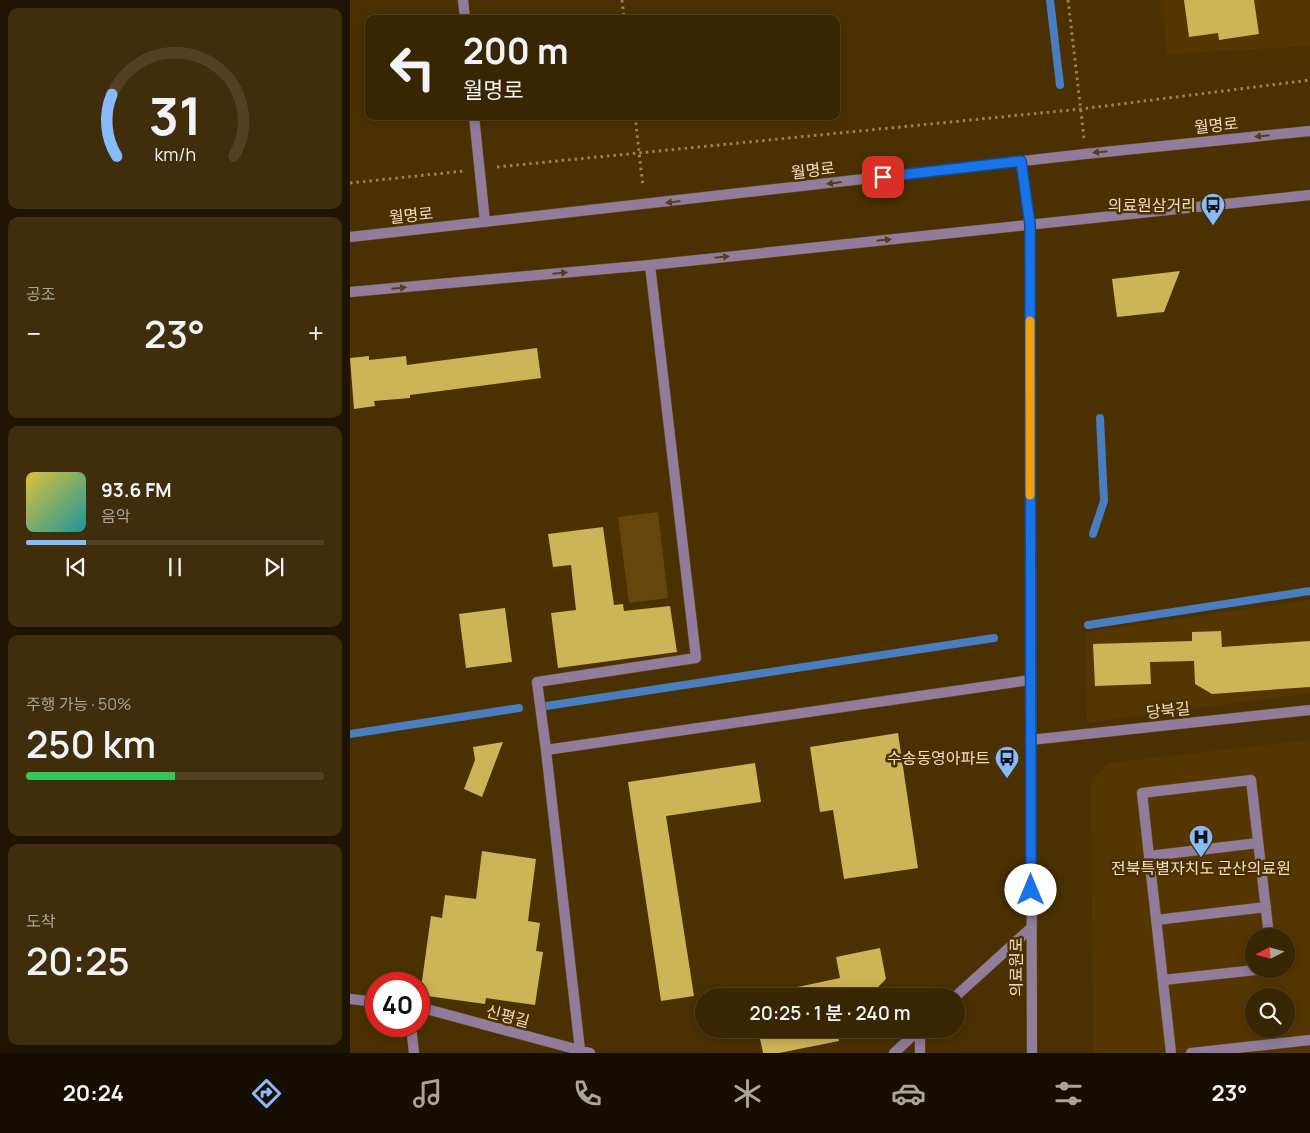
<!DOCTYPE html>
<html lang="ko">
<meta charset="utf-8">
<style>
:root{--surface:#382502;--page:#3f2d0c;--text:#f1f3f6;--muted:#aba599;--line:#524224;--accent:#88bbfc}
body{margin:0;font-family:Manrope,"Noto Sans KR",sans-serif;background:var(--page);color:var(--text);height:100vh;display:flex;flex-direction:column;font-size:19px;white-space:nowrap}
*{box-sizing:border-box;margin:0}
p{font-size:16px;color:var(--muted)}
.icon{flex:none;width:28px;height:28px;fill:none;stroke:currentColor;stroke-width:2;stroke-linecap:round;stroke-linejoin:round}
.map{position:relative;flex:1;overflow:hidden}
.drawer{display:flex;flex-direction:column;gap:8px;padding:8px;background:#1f1401;width:350px}
.drawer>*{flex:none}
.hud{position:absolute;left:15px;top:15px;width:475px;height:105px;border-radius:10px;box-shadow:0 2px 12px #0003,0 0 0 1px var(--line);background:#382502;color:var(--text);overflow:hidden}
.needle{width:32px;rotate:264deg}
.buttons{position:absolute;left:895px;top:928px;display:grid;gap:10px}
.buttons a{display:grid;place-items:center;width:50px;height:50px;border-radius:50%;background:var(--surface);box-shadow:0 2px 12px #0003,0 0 0 1px var(--line);font-size:25px}
.speed{position:absolute;left:15px;top:972px;display:flex;gap:10px;font-size:25px;font-weight:700;text-align:center}
.speed>*{display:grid;place-content:center;width:65px;height:65px;border-radius:50%;background:var(--surface);box-shadow:0 2px 12px #0003,0 0 0 1px var(--line);line-height:1}
.speed .limit{border:8px solid #d22;background:#fff;color:#111}
.pin{position:absolute;display:grid;place-items:center;width:42px;height:42px;color:#fff;margin:-21px;border-radius:10px;box-shadow:0 2px 8px #0006}
.me{position:absolute;width:55px;margin:-28px;rotate:0deg;stroke-linejoin:round;filter:drop-shadow(0 0 4px #0008)}
.turn{display:flex;align-items:center;gap:18px;height:105px;padding:0 15px;font-size:22px}
.turn .icon{width:65px;height:65px;stroke-width:2.5}
.turn b{display:block;font-size:35px;line-height:42px}
.big{font-size:38px;font-weight:600;line-height:1.1}
.drawer .card{flex:1;display:flex;flex-direction:column;justify-content:center;gap:8px;min-width:0;padding:0 18px;border-radius:10px;background:var(--page)}
.drawer .dial{align-items:center;gap:0}
.dial svg{height:130px;overflow:visible;fill:none;stroke:var(--line);stroke-width:7;stroke-linecap:round;text-anchor:middle}
.dial text{fill:var(--text);stroke:none}
.song{display:flex;align-items:center;gap:15px}
.cover{width:60px;height:60px;border-radius:8px;background:linear-gradient(135deg,hsl(50 70% 55%),hsl(180 70% 35%))}
.played{height:5px;border-radius:2px;background:linear-gradient(90deg,var(--accent) 20%,var(--line) 20%)}
.keys{display:flex;justify-content:space-around;direction:ltr}
.heat{display:flex;justify-content:space-between;align-items:center;font-size:28px;direction:ltr}
.charge{height:8px;border-radius:4px;background:linear-gradient(90deg,#34c759 50%,var(--line) 0)}
.trip{position:absolute;left:345px;top:988px;width:270px;height:50px;border-radius:25px;background:var(--surface);box-shadow:0 2px 12px #0003,0 0 0 1px var(--line);font-weight:600;line-height:50px;text-align:center}
.dock{display:flex;height:80px;justify-content:space-around;align-items:center;background:#160f01;color:var(--muted)}
.dock .icon{width:35px;height:35px}
.dock .active{color:var(--accent)}
.dock b{font-size:22px;color:var(--text)}
main{display:flex;flex:1;min-height:0}
.map>svg:first-child{display:block}
</style>
<main>
<section class="drawer">
<div class="card dial"><svg viewBox="0 0 100 80">
<path d="M14 69A42 42 0 1 1 86 69"/>
<path d="M14 69A42 42 0 0 1 11 31" stroke="#88bbfc"/>
<text x="50" y="56" font-size="32" font-weight="700">31</text>
<text x="50" y="72" font-size="11">km/h</text>
</svg></div>
<div class="card"><p>공조</p>
<div class="heat"><a>−</a><b class="big">23°</b><a>+</a></div>
</div>
<div class="card">
<div class="song"><i class="cover"></i><div><b>93.6 FM</b><p>음악</p></div></div>
<div class="played"></div>
<div class="keys"><svg class="icon" aria-label="previous" viewBox="0 0 24 24"><path d="M18 5L8 12l10 7zM5 5v14"/></svg><svg class="icon" aria-label="pause" viewBox="0 0 24 24"><path d="M8 5v14M16 5v14"/></svg><svg class="icon" aria-label="next" viewBox="0 0 24 24"><path d="M6 5l10 7-10 7zM19 5v14"/></svg></div>
</div>
<div class="card"><p>주행 가능 · 50%</p><b class="big">250 km</b><div class="charge"></div></div>
<div class="card"><p>도착</p><b class="big">20:25</b></div>
</section>
<div class="map">
<svg width="960" height="1053" viewBox="0 0 960 1053">
<rect width="100%" height="100%" fill="#4b3102"/>
<path fill="#553600" fill-rule="evenodd" d="M812,0H960V46L817,54Z
M960,600V693L737,723L736,632Z
M960,740V1053H743L741,779L759,763ZM904,936H936V969H904ZM904,996H936V1029H904Z"/>
<path fill="#67460d" d="M308,512L318,598L279,603L268,517Z"/>
<g fill="none" stroke-linecap="round" stroke-linejoin="round">
<path stroke="#487dbf" stroke-width="8" d="M700,0L710,85
M743,534L754,501L750,418
M738,625L960,591
M196,706L644,638
M0,734L169,708"/>
</g>
<path fill="#cdb557" d="M834,0H904L909,34L869,40L868,33L839,37Z
M830,271L814,312L767,317L762,279Z
M187,348L191,378L60,395V398L24,401L25,406L4,409L0,358L19,356V360L56,356L57,365Z
M253,527L264,605L273,604L274,611L320,606L327,652L208,668L201,613L226,610L221,565L203,567L198,534Z
M155,608L162,662L116,668L109,614Z
M871,631L872,647L960,641V687L862,694L845,684L844,661L800,662L801,684L745,686L743,644L842,641V632Z
M548,733L568,868L494,879L483,810L470,812L460,747Z
M153,742L132,797L114,789L125,760L123,747Z
M405,763L411,802L316,816L344,996L311,1001L278,782Z
M132,851L186,859L178,921L190,923L186,951L193,952L185,1005L136,998L135,1004L70,995L81,916L92,918L95,895L126,899Z
M530,948L536,979L527,988L512,991L513,996H405L490,978L486,957Z
M408,1029H486L489,1041L429,1053H413Z"/>
<g fill="none" stroke-linecap="round" stroke-linejoin="round">
<defs>
<path id="service" d="M113,0L115,19
M124,116L135,222
M680,740L960,710
M196,750L187,682L346,658L300,265
M799,856L908,843
M806,920L916,907
M813,980L915,969
M606,996L681,928
M0,999L26,1002
M69,1007L240,1053
M61,1026L64,1053
M570,1029V1053
M230,1050L196,750L680,680
M544,1053L570,1029
M821,1053L792,793L901,780L919,936
M841,1053L960,1040"/>
<path id="tertiary" d="M671,161L680,224L682,1053
M0,237L735,154L960,131
M0,292L300,265L960,195"/>
</defs>
<use href="#service" stroke="#695024" stroke-width="11"/>
<use href="#tertiary" stroke="#695024" stroke-width="11"/>
<path stroke="#99815b" stroke-width="3" stroke-dasharray="2.5 4" stroke-linecap="butt" d="M272,0L274,19
M718,0L734,138
M285,116L293,187
M147,167L731,109L960,80
M0,183L114,171"/>
<use href="#service" stroke="#917c9b" stroke-width="10"/>
<use href="#tertiary" stroke="#917c9b" stroke-width="10"/>
</g>
<defs><path id="oneway-solid" d="M-6-.8H1V-3.2L6.5 0L1 3.2V.8H-6Z" transform="scale(1.25)"/></defs>
<g fill="#563c19">
<use href="#oneway-solid" transform="translate(912 136) rotate(174)"/>
<use href="#oneway-solid" transform="translate(750 152) rotate(174)"/>
<use href="#oneway-solid" transform="translate(484 183) rotate(173)"/>
<use href="#oneway-solid" transform="translate(323 202) rotate(173)"/>
<use href="#oneway-solid" transform="translate(534 240) rotate(-6)"/>
<use href="#oneway-solid" transform="translate(372 257) rotate(-6)"/>
<use href="#oneway-solid" transform="translate(210 273) rotate(-5)"/>
<use href="#oneway-solid" transform="translate(49 288) rotate(-5)"/>
</g>
<g fill="none" stroke-linecap="round" stroke-linejoin="round">
<defs>
<path id="route" d="M533,177L671,161L680,224L681,890"/>
</defs>
<use href="#route" stroke="#114b97" stroke-width="12"/>
<use href="#route" stroke="#1a73e8" stroke-width="9"/>
<path stroke="#f59e0b" stroke-width="9" d="M680,321V495"/>
</g>
<defs>
<symbol id="bus-pin" viewBox="-11 -11 22 30"><path d="M0 17L-7.5 6A9.5 9.5 0 1 1 7.5 6Z" fill="#88bbfc" stroke="#4b3102"/><path d="M-5-6H5V4H4V6H2V4H-2V6H-4V4H-5ZM-3.5-4V0h7V-4ZM-3.5 1.2v1.5H-2V1.2ZM2 1.2v1.5H3.5V1.2Z" fill="#111"/></symbol>
<symbol id="hospital-pin" viewBox="-11 -11 22 30"><path d="M0 17L-7.5 6A9.5 9.5 0 1 1 7.5 6Z" fill="#88bbfc" stroke="#4b3102"/><path d="M-5-5h3v3.5h4V-5h3V5h-3V1.5h-4V5h-3Z" fill="#111"/></symbol>
</defs>
<g fill-rule="evenodd">
<use href="#bus-pin" x="849" y="191" width="28" height="38"/>
<use href="#bus-pin" x="643" y="744" width="28" height="38"/>
<use href="#hospital-pin" x="837" y="823" width="28" height="38"/>
</g>
<g text-anchor="middle" stroke-width="5" stroke-linejoin="round" paint-order="stroke">
<g font-size="16" fill="#f1dcc1" stroke="#4b3102">
<text transform="translate(866 125) rotate(-6)" y="6">월명로</text>
<text transform="translate(463 170) rotate(-7)" y="6">월명로</text>
<text transform="translate(61 215) rotate(-6)" y="6">월명로</text>
<text transform="translate(818 710) rotate(-6)" y="6">당북길</text>
<text transform="translate(666 967) rotate(-90)" y="6">의료원로</text>
<text transform="translate(158 1016) rotate(15)" y="6">신평길</text>
</g>
<g font-size="16" fill="#f1dcc1" stroke="#4b3102" text-anchor="end">
<text x="846" y="211">의료원삼거리</text>
<text x="640" y="764">수송동영아파트</text>
<text x="851" y="874" text-anchor="middle">전북특별자치도 군산의료원</text>
</g>
</g>
</svg>
<div class="buttons">
<a><svg class="needle" viewBox="-14 -14 28 28"><path d="M0-13l5 13h-10z" fill="#e53935"/><path d="M0 13l5-13h-10z" fill="#aba599"/></svg></a>
<a><svg class="icon" aria-label="search" viewBox="0 0 24 24"><circle cx="10" cy="10" r="6"/><path d="M15 15l6 6"/></svg></a>
</div>
<div class="speed"><div class="limit">40</div></div>
<div class="pin" style="left:533px;top:177px;background:#d93025"><svg class="icon" aria-label="arrive" viewBox="0 0 24 24"><path d="M6 21V4h12l-3 4 3 4H6"/></svg></div>
<svg class="me" style="left:681px;top:890px" viewBox="-20 -20 40 40"><circle r="19" fill="#fff"/><path d="M0-13L10 11 0 6-10 11z" fill="#1a73e8"/></svg>
<div class="trip">20:25 · 1 분 · 240 m</div>
<div class="hud">
<div class="turn"><svg class="icon" aria-label="left" viewBox="0 0 24 24"><path d="M17 20v-9H6M10 6l-5 5 5 5"/></svg><div><b>200 m</b>월명로</div></div>
</div>
</div>
</main>
<nav class="dock">
<b>20:24</b>
<svg class="icon active" aria-label="directions" viewBox="0 0 24 24"><path d="M12 3l9 9-9 9-9-9zM9 14v-3h6M13 9l2 2-2 2"/></svg>
<svg class="icon" aria-label="music" viewBox="0 0 24 24"><path d="M9 18V5l10-2v13"/><circle cx="6" cy="18" r="3"/><circle cx="16" cy="16" r="3"/></svg>
<svg class="icon" aria-label="phone" viewBox="0 0 24 24"><path d="M5 4h4l2 5-3 2q2 4 5 5l2-3 5 2v4C11 20 4 13 5 4z"/></svg>
<svg class="icon" aria-label="climate" viewBox="0 0 24 24"><path d="M12 3v18M4 7l16 10M4 17L20 7"/></svg>
<svg class="icon" aria-label="car" viewBox="0 0 24 24"><path d="M5 17H2v-5l4-1 3-4h7l3 4 3 1v5h-3M9 17h6M6 11h13"/><circle cx="7" cy="17" r="2"/><circle cx="17" cy="17" r="2"/></svg>
<svg class="icon" aria-label="filters" viewBox="0 0 24 24"><path d="M4 7h16M4 17h16"/><circle cx="9" cy="7" r="2"/><circle cx="15" cy="17" r="2"/></svg>
<b>23°</b>
</nav>
